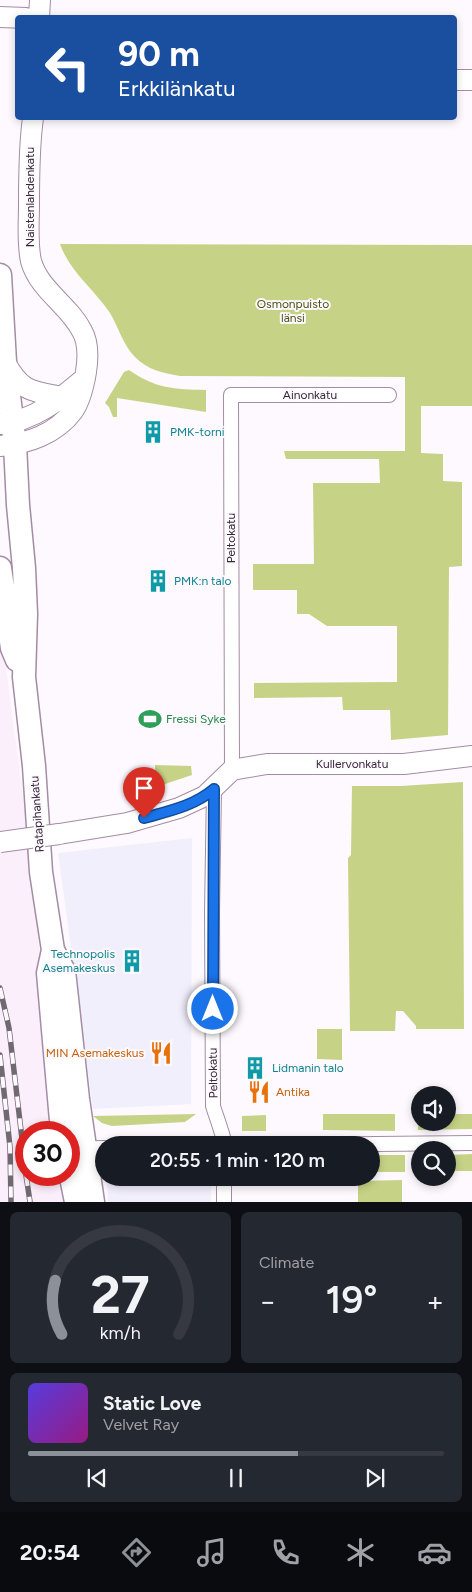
<!DOCTYPE html>
<meta charset="utf-8">
<style>
:root{--surface:#171b24;--page:#242831;--text:#f1f3f6;--muted:#9ea1a6;--line:#363941;--accent:#8c9099}
body{margin:0;font-family:Figtree,sans-serif;background:var(--page);color:var(--text);height:100vh;display:flex;flex-direction:column;font-size:19px;white-space:nowrap}
*{box-sizing:border-box;margin:0}
p{font-size:16px;color:var(--muted)}
.icon{flex:none;width:28px;height:28px;fill:none;stroke:currentColor;stroke-width:2;stroke-linecap:round;stroke-linejoin:round}
.map{position:relative;height:1202px;overflow:hidden}
.sheet{display:flex;flex-direction:column;gap:10px;padding:10px;background:#0d0f14;flex:1}
.sheet>*{flex:none}
.banner{position:absolute;left:15px;top:15px;width:442px;height:105px;border-radius:5px;box-shadow:0 2px 8px #0003;background:#1a4fa0;color:#fff;overflow:hidden}
.tools{position:absolute;left:411px;top:1086px;display:grid;gap:10px}
.tools a{display:grid;place-items:center;width:45px;height:45px;border-radius:50%;background:var(--surface);box-shadow:0 2px 8px #0003;font-size:25px}
.speed{position:absolute;left:15px;top:1121px;display:flex;gap:10px;font-size:25px;font-weight:700;text-align:center}
.speed>*{display:grid;place-content:center;width:65px;height:65px;border-radius:50%;background:var(--surface);box-shadow:0 2px 8px #0003;line-height:1}
.speed .limit{border:8px solid #d22;background:#fff;color:#111}
.pin{position:absolute;display:grid;place-items:center;width:42px;height:42px;color:#fff;margin:-51px -21px;border-radius:50% 50% 50% 0;rotate:-45deg;box-shadow:0 0 5px #0007}
.pin .icon{rotate:45deg}
.me{position:absolute;width:55px;margin:-28px;rotate:0deg;stroke-linejoin:round;filter:drop-shadow(0 0 4px #0008)}
.turn{display:flex;align-items:center;gap:18px;height:105px;padding:0 20px;font-size:22px}
.turn .icon{width:65px;height:65px;stroke-width:2.5}
.turn b{display:block;font-size:35px;line-height:42px}
.big{font-size:38px;font-weight:600;line-height:1.1}
.sheet .widget{flex:1;display:flex;flex-direction:column;justify-content:center;gap:8px;min-width:0;padding:0 18px;border-radius:8px;background:var(--page)}
.sheet .dial{align-items:center;gap:0}
.dial svg{height:130px;overflow:visible;fill:none;stroke:var(--line);stroke-width:7;stroke-linecap:round;text-anchor:middle}
.dial text{fill:var(--text);stroke:none}
.song{display:flex;align-items:center;gap:15px}
.cover{width:60px;height:60px;border-radius:8px;background:linear-gradient(135deg,hsl(250 70% 55%),hsl(310 70% 35%))}
.played{height:5px;border-radius:2px;background:linear-gradient(90deg,var(--accent) 65%,var(--line) 65%)}
.keys{display:flex;justify-content:space-around;direction:ltr}
.heat{display:flex;justify-content:space-between;align-items:center;font-size:28px;direction:ltr}
.sheet .tiles{flex:1;display:grid;gap:10px;grid-template-columns:1fr 1fr}
.widget:last-child{grid-column:span 2}
.trip{position:absolute;left:95px;top:1136px;width:285px;height:50px;border-radius:25px;background:var(--surface);box-shadow:0 2px 8px #0003;font-weight:600;line-height:50px;text-align:center}
.dock{display:flex;height:80px;justify-content:space-around;align-items:center;background:#090b0e;color:var(--muted)}
.dock .icon{width:35px;height:35px}
.dock .selected{color:var(--accent)}
.dock b{font-size:22px;color:var(--text)}
.map>svg:first-child{display:block}
</style>
<div class="map">
<svg width="472" height="1202" viewBox="0 0 472 1202">
<rect width="100%" height="100%" fill="#fef9fe"/>
<path fill="#f2effc" d="M192,838L191,1104L93,1109L58,853Z
M107,1180L211,1182V1202H108Z"/>
<path fill="#fbeffc" d="M0,624L32,863L55,1132H26V1175H64L70,1202H0Z"/>
<path fill="#c6d386" d="M60,244L472,245V406H421V453L443,454V481L462,482V566L449,567L448,735L391,740L390,710H343L342,697L254,698V683L397,682V626H327L309,614H297V590H253V564H314L313,483H380L379,459H286L284,451H405V377L180,376C162,373 148,370 135,357C123,345 118,326 110,313C93,288 70,272 60,244Z
M129,370C156,389 174,389 206,390V412L117,398V417H113L109,407L105,403L124,372Z
M155,765L191,766L192,775L156,787Z
M463,782L464,1029H416V1026L403,1011H396L395,1031H350L348,858L351,855L352,786H401Z
M317,1029H342V1060L317,1059Z
M196,1114L185,1122L112,1126L102,1123L93,1116Z
M323,1114H395V1131L323,1130Z
M418,1114H420V1122H448V1114H472V1129L418,1130Z
M266,1115V1131H242V1116Z
M472,1154V1171H448V1155Z
M371,1155H405V1172H371Z
M402,1180V1202H358V1181Z"/>
<g fill="none" stroke-linecap="round" stroke-linejoin="round">
<defs>
<path id="street" d="M232,770L231,395H389
M214,789L212,912L213,1106C217,1119 222,1131 225,1145
M281,1145L472,1143
M69,1149L104,1148
M224,1202V1178"/>
<path id="secondary" d="M0,17L26,18
M39,18L40,0
M455,80H472
M5,362C21,392 31,391 63,397
M0,424C34,421 59,400 85,378
M0,446C27,444 56,434 73,411C80,401 84,384 86,372C88,359 89,343 82,331C69,305 39,290 31,261C27,243 29,223 29,204C29,175 29,146 33,118
M59,834L127,823L179,808L205,796L232,770L243,768L267,764H404L472,756"/>
<path id="primary" d="M0,275L5,362L15,445L18,505L24,568L26,614L24,677L34,766L41,872L53,950L48,973L62,1132
M0,568L12,648L17,660
M53,950L64,971L78,1099L93,1202
M69,1167L76,1202"/>
</defs>
<use href="#street" stroke="#a38ca5" stroke-width="16"/>
<use href="#secondary" stroke="#a38ca5" stroke-width="22"/>
<use href="#primary" stroke="#a38ca5" stroke-width="25"/>
<use href="#street" stroke="#fff" stroke-width="14"/>
<use href="#secondary" stroke="#fff" stroke-width="20"/>
<use href="#primary" stroke="#fff" stroke-width="22"/>
<defs>
<path id="rail" d="M0,988L9,1028L26,1173
M0,1055L10,1147L11,1202
M26,1175L30,1202"/>
</defs>
<use href="#rail" stroke="#716971" stroke-width="5.5"/>
<use href="#rail" stroke="#fef9fe" stroke-width="4" stroke-dasharray="11" stroke-linecap="butt"/>
<defs>
<path id="secondary-bridge" d="M0,842L59,834"/>
</defs>
<use href="#secondary-bridge" stroke="#a38ca5" stroke-width="22" stroke-linecap="butt"/>
<use href="#secondary-bridge" stroke="#fff" stroke-width="20"/>
</g>
<g fill="none" stroke-linecap="round" stroke-linejoin="round">
<defs>
<path id="route" d="M144,818C169,811 194,806 214,789L213,1009"/>
</defs>
<use href="#route" stroke="#114b97" stroke-width="12"/>
<use href="#route" stroke="#1a73e8" stroke-width="9"/>
</g>
<defs>
<symbol id="building-bare" viewBox="-9 -9 18 18"><path d="M-4-6H4V6H1V3H-1V6H-4ZM-2.5-4.3h1.7v1.8h-1.7ZM.8-4.3h1.7v1.8H.8ZM-2.5-1h1.7V.8h-1.7ZM.8-1h1.7V.8H.8Z" fill="#0f9aa8" stroke="#fef9fe" stroke-width="2.5" paint-order="stroke"/></symbol>
<symbol id="stadium-bare" viewBox="-9 -9 18 18"><path d="M0-5a6.5 5 0 1 0 0 10a6.5 5 0 1 0 0-10ZM-3.5-1.8h7v3.6h-7Z" fill="#2e9e5b" stroke="#fef9fe" stroke-width="2.5" paint-order="stroke"/></symbol>
<symbol id="restaurant-bare" viewBox="-9 -9 18 18"><path d="M-5-6h1v4h1v-4h1v4h1v-4h1v5L-1.5 .5V6h-2V.5L-5-1ZM5-6V6H3V1.5H1.5Q1.5-4 5-6Z" fill="#e8710a" stroke="#fef9fe" stroke-width="2.5" paint-order="stroke"/></symbol>
</defs>
<g fill-rule="evenodd">
<use href="#building-bare" x="137" y="416" width="32" height="32"/>
<use href="#building-bare" x="142" y="565" width="32" height="32"/>
<use href="#stadium-bare" x="134" y="703" width="32" height="32"/>
<use href="#building-bare" x="116" y="945" width="32" height="32"/>
<use href="#restaurant-bare" x="145" y="1037" width="32" height="32"/>
<use href="#building-bare" x="239" y="1052" width="32" height="32"/>
<use href="#restaurant-bare" x="243" y="1076" width="32" height="32"/>
</g>
<g text-anchor="middle" stroke-width="4" stroke-linejoin="round" paint-order="stroke">
<g font-size="12" fill="#332a34" stroke="#fef9fe">
<text transform="translate(30 197) rotate(-90)" y="4">Naistenlahdenkatu</text>
<text x="310" y="399">Ainonkatu</text>
<text transform="translate(231 538) rotate(-90)" y="4">Peltokatu</text>
<text x="352" y="768">Kullervonkatu</text>
<text transform="translate(37 814) rotate(-94)" y="4">Ratapihankatu</text>
<text transform="translate(213 1073) rotate(-91)" y="4">Peltokatu</text>
</g>
<g font-size="12" fill="#495116" stroke="#fef9fe">
<text x="293" y="308">Osmonpuisto<tspan x="293" dy="14">länsi</tspan></text>
</g>
<g font-size="12" fill="#0d838f" stroke="#fef9fe" text-anchor="start">
<text x="170" y="436">PMK-torni</text>
<text x="174" y="585">PMK:n talo</text>
<text x="115" y="958" text-anchor="end">Technopolis<tspan x="115" dy="14">Asemakeskus</tspan></text>
<text x="272" y="1072">Lidmanin talo</text>
</g>
<g font-size="12" fill="#27864d" stroke="#fef9fe" text-anchor="start">
<text x="166" y="723">Fressi Syke</text>
</g>
<g font-size="12" fill="#c56008" stroke="#fef9fe" text-anchor="end">
<text x="144" y="1057">MIN Asemakeskus</text>
<text x="276" y="1096" text-anchor="start">Antika</text>
</g>
</g>
</svg>
<div class="tools">
<a><svg class="icon" aria-label="sound" viewBox="0 0 24 24"><path d="M4 9h4l5-4v14l-5-4H4zM17 9q2 3 0 6"/></svg></a>
<a><svg class="icon" aria-label="search" viewBox="0 0 24 24"><circle cx="10" cy="10" r="6"/><path d="M15 15l6 6"/></svg></a>
</div>
<div class="speed"><div class="limit">30</div></div>
<div class="pin" style="left:144px;top:818px;background:#d93025"><svg class="icon" aria-label="arrive" viewBox="0 0 24 24"><path d="M6 21V4h12l-3 4 3 4H6"/></svg></div>
<svg class="me" style="left:213px;top:1009px" viewBox="-20 -20 40 40"><circle r="17" fill="#1a73e8" stroke="#fff" stroke-width="3"/><path d="M0-11L8 9 0 5-8 9z" fill="#fff"/></svg>
<div class="trip">20:55 · 1 min · 120 m</div>
<div class="banner">
<div class="turn"><svg class="icon" aria-label="left" viewBox="0 0 24 24"><path d="M17 20v-9H6M10 6l-5 5 5 5"/></svg><div><b>90 m</b>Erkkilänkatu</div></div>
</div>
</div>
<section class="sheet">
<div class="tiles">
<div class="widget dial"><svg viewBox="0 0 100 80">
<path d="M14 69A42 42 0 1 1 86 69"/>
<path d="M14 69A42 42 0 0 1 10 36" stroke="#8c9099"/>
<text x="50" y="56" font-size="32" font-weight="700">27</text>
<text x="50" y="72" font-size="11">km/h</text>
</svg></div>
<div class="widget"><p>Climate</p>
<div class="heat"><a>−</a><b class="big">19°</b><a>+</a></div>
</div>
<div class="widget">
<div class="song"><i class="cover"></i><div><b>Static Love</b><p>Velvet Ray</p></div></div>
<div class="played"></div>
<div class="keys"><svg class="icon" aria-label="previous" viewBox="0 0 24 24"><path d="M18 5L8 12l10 7zM5 5v14"/></svg><svg class="icon" aria-label="pause" viewBox="0 0 24 24"><path d="M8 5v14M16 5v14"/></svg><svg class="icon" aria-label="next" viewBox="0 0 24 24"><path d="M6 5l10 7-10 7zM19 5v14"/></svg></div>
</div>
</div>
</section>
<nav class="dock">
<b>20:54</b>
<svg class="icon selected" aria-label="directions" viewBox="0 0 24 24"><path d="M12 3l9 9-9 9-9-9zM9 14v-3h6M13 9l2 2-2 2"/></svg>
<svg class="icon" aria-label="music" viewBox="0 0 24 24"><path d="M9 18V5l10-2v13"/><circle cx="6" cy="18" r="3"/><circle cx="16" cy="16" r="3"/></svg>
<svg class="icon" aria-label="phone" viewBox="0 0 24 24"><path d="M5 4h4l2 5-3 2q2 4 5 5l2-3 5 2v4C11 20 4 13 5 4z"/></svg>
<svg class="icon" aria-label="climate" viewBox="0 0 24 24"><path d="M12 3v18M4 7l16 10M4 17L20 7"/></svg>
<svg class="icon" aria-label="car" viewBox="0 0 24 24"><path d="M5 17H2v-5l4-1 3-4h7l3 4 3 1v5h-3M9 17h6M6 11h13"/><circle cx="7" cy="17" r="2"/><circle cx="17" cy="17" r="2"/></svg>
</nav>
